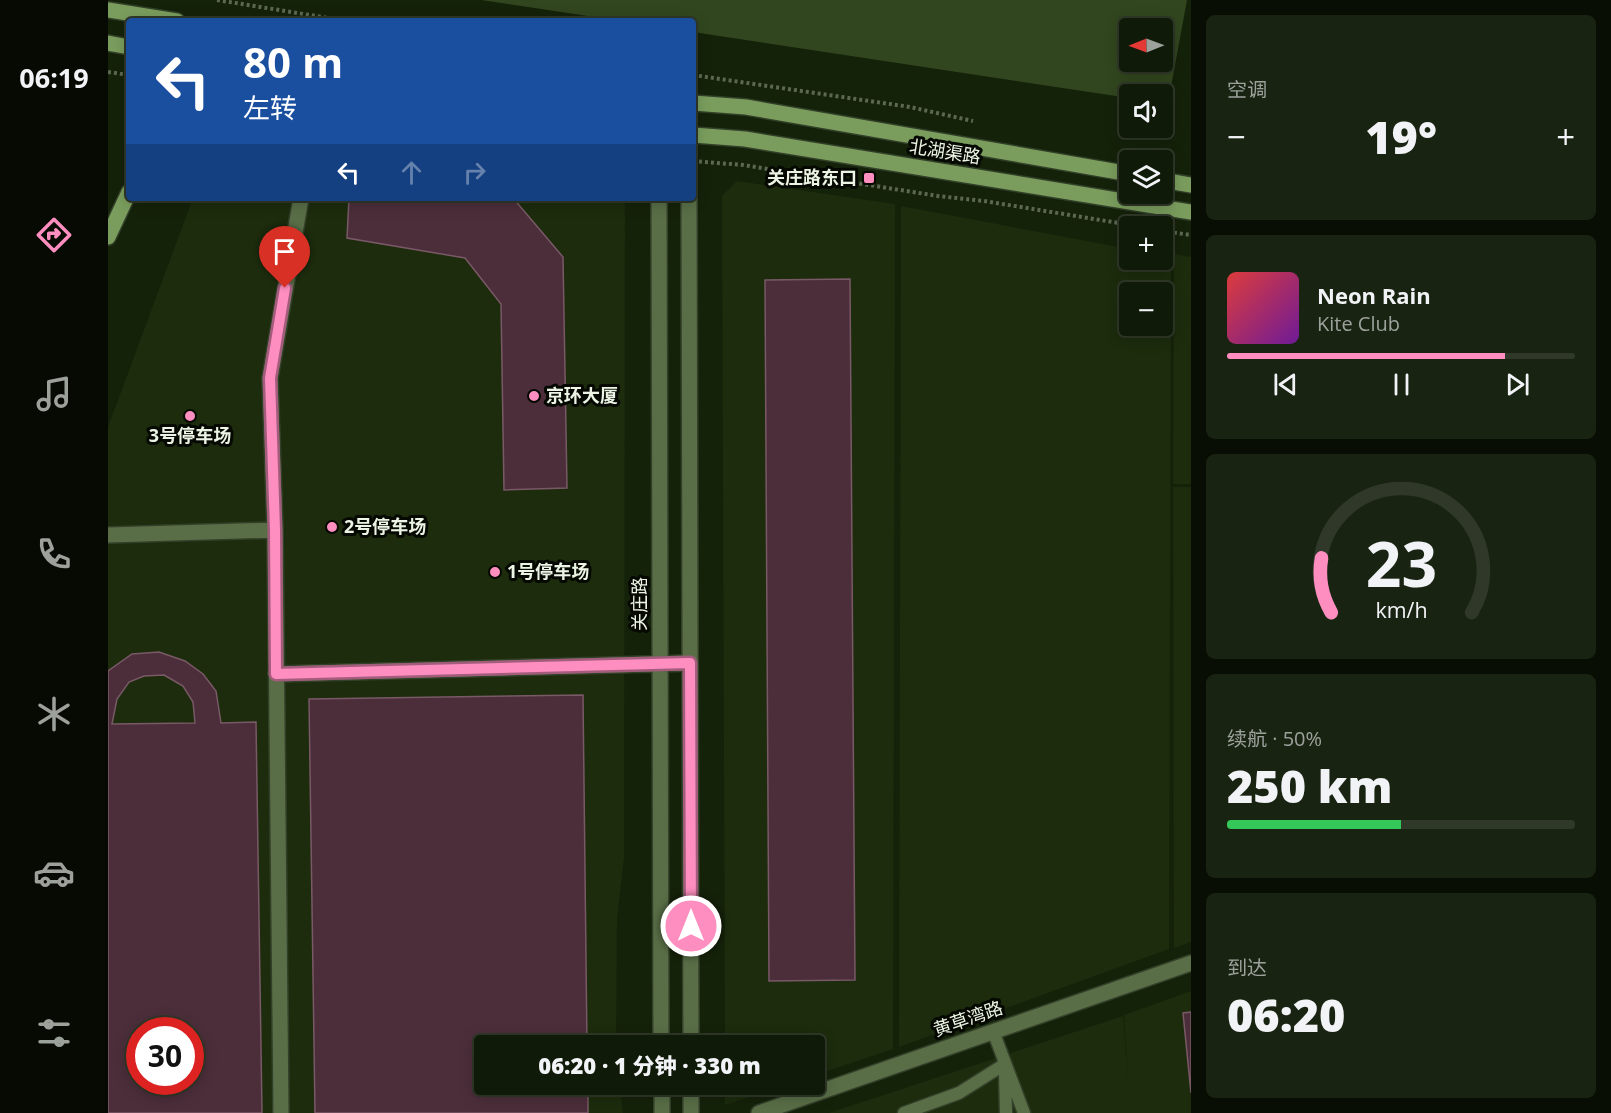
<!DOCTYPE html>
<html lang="zh">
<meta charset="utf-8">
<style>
:root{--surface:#101a08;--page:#192312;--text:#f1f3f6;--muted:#9ca19c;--line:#303829;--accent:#fd8ebf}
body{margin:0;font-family:"Open Sans","Noto Sans SC",sans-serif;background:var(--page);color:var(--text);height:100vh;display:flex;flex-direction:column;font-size:22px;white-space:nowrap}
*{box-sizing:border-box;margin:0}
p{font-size:20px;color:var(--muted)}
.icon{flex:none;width:33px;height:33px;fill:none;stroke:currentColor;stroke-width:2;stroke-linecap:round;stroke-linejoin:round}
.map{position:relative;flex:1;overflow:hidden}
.details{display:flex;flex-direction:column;gap:15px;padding:15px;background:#090e04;width:420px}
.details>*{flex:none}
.banner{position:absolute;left:18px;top:18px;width:570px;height:183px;border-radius:6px;box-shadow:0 3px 15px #0003,0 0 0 2px var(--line);background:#1a4fa0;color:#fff;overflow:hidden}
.needle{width:39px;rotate:269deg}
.controls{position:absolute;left:1011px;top:18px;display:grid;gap:12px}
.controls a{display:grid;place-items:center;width:54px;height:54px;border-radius:6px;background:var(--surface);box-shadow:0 3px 15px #0003,0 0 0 2px var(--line);font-size:30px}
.speed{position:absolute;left:18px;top:1017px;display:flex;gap:12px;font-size:30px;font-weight:700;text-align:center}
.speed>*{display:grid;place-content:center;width:78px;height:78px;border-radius:50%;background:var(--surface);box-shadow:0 3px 15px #0003,0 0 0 2px var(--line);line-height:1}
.speed .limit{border:9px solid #d22;background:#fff;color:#111}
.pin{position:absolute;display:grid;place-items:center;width:51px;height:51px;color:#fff;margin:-62px -26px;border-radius:50% 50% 50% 0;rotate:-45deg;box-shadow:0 0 6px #0007}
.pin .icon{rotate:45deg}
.me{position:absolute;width:66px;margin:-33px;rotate:0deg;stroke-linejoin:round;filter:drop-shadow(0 0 4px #0008)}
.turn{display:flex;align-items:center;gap:21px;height:126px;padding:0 18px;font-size:27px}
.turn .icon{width:78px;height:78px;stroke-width:2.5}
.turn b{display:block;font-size:42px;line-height:51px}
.lanes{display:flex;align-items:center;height:57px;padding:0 18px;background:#0003;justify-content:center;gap:30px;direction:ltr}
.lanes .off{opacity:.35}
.big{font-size:45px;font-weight:800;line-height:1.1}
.details .tile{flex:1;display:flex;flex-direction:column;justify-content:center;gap:9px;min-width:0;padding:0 21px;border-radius:9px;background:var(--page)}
.details .dial{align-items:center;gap:0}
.dial svg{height:156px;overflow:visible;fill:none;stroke:var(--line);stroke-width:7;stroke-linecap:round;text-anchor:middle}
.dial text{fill:var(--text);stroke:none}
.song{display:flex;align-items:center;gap:18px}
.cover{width:72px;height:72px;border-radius:9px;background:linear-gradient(135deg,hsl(0 70% 55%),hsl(280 70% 35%))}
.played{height:6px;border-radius:3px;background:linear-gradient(90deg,var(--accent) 80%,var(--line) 80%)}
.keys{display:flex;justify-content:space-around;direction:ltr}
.heat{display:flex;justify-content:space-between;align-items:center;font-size:33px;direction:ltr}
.charge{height:9px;border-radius:4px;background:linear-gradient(90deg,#34c759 50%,var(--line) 0)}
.trip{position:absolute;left:366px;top:1035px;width:351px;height:60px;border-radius:6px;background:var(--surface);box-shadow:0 3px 15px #0003,0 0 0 2px var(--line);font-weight:800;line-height:60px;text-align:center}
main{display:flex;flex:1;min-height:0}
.tabs{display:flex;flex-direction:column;width:108px;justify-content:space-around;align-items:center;background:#060a03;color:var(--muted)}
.tabs .icon{width:42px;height:42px}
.tabs .on{color:var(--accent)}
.tabs b{font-size:27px;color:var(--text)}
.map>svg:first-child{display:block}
</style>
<main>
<nav class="tabs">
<b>06:19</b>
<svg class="icon on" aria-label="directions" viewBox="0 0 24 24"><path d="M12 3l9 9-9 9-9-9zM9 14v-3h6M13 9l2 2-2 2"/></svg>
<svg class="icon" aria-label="music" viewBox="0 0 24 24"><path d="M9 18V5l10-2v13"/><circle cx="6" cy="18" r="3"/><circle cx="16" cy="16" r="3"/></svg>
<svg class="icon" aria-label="phone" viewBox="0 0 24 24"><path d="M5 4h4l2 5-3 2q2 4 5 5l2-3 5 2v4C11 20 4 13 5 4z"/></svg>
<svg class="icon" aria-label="climate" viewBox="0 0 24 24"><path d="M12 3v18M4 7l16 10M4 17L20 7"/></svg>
<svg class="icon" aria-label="car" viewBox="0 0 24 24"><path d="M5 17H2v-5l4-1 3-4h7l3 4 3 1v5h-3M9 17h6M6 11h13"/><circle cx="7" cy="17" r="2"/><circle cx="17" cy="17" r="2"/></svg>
<svg class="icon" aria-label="filters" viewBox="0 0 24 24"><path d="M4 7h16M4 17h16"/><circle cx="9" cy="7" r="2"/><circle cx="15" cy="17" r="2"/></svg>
</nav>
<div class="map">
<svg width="1083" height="1113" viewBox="0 0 1083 1113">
<rect width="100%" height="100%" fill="#15220a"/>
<path fill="#1c2c0d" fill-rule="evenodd" d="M629,181L787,204L785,1049L707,1075L706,1046L617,1045L614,196Z
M85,198L517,199L516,857L509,919L508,1045L376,1046V1084L512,1085L515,1113H0V427ZM32,1030H82V1082H32Z
M793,206L1021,249L1022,260H1054L1055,255L1063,257L1061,949L791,1047ZM1054,292V326H1022V292Z
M1066,254L1083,257V484H1065Z
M1065,487H1083V942L1066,948Z
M1083,991V1113H721L1015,1016L1020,1079L1016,1015Z
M617,1084H678V1085L617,1105Z"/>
<path fill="#31461e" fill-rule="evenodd" d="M373,0H1079L1060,103H1055L1054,94H1022L1021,98L585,32V21H513ZM1022,28H1054V62H1022Z"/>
<path fill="#4b2e3a" stroke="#795966" stroke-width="1.5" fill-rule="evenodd" d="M241,198H405L455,257L459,488L396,490L393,304L357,258L239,238Z
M742,279L747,980L661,981L657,280Z
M51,652L77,661L95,674L108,691L113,723L148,722L154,1113H0V671L24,654ZM56,675L75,686L85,702L87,723L4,724L9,699L21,682L36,676ZM32,1030H82V1082H32Z
M475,695L479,1046H376V1084H480V1113H207L201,699Z
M1083,1012V1093L1075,1013Z"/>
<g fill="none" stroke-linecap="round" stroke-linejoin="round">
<defs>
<path id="lane" d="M885,1031L916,1113
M897,1074L898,1113
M796,1113L851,1093L897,1064"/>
<path id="street" d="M551,198L553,1046
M581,198L583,1046
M0,535L167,530
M168,674L582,663
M554,1084V1113
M583,1084V1113
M173,1113L167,530L162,378L193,198
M651,1113L1083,963"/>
<path id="secondary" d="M0,10L69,21
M0,43L21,47
M585,103L638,107L1022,174
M585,135L637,139L1083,212
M1054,180L1083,185
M0,237L21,192"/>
</defs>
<use href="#lane" stroke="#334029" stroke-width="15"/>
<use href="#street" stroke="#334029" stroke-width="18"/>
<use href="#secondary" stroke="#334029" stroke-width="18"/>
<path stroke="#5c6852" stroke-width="4" stroke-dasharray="3 3" stroke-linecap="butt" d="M109,0L239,21
M0,72L21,75
M585,75L802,107L865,121
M585,161L635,165L830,196L876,201L1029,226
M1054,231L1083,235"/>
<use href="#lane" stroke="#596e47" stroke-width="12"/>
<use href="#street" stroke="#596e47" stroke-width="15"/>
<use href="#secondary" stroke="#7a9d5d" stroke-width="15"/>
</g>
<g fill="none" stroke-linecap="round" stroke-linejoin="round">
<defs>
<path id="route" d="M177,288L162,378L167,530L168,674L582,663L583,926"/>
</defs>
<use href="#route" stroke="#a45c7c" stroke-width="15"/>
<use href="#route" stroke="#fd8ebf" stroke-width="10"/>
</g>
<g fill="#fd8ebf" stroke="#050902" stroke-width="2">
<rect x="755" y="172" width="12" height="12" rx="3"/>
<circle cx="426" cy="396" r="6"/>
<circle cx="82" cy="416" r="6"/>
<circle cx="224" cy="527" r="6"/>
<circle cx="387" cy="572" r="6"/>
</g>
<g text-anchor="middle" stroke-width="6" stroke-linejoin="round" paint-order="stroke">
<g font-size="18" fill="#ecf5e5" stroke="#050902">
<text transform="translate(837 152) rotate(9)" y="6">北湖渠路</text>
<text transform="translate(532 604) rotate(-90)" y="6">关庄路</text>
<text transform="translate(860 1019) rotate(-19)" y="6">黄草湾路</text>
</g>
<g font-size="18" font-weight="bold" fill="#ecf5e5" stroke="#050902" text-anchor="start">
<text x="749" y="184" text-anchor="end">关庄路东口</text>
<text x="438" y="402">京环大厦</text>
<text x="82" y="442" text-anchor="middle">3号停车场</text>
<text x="236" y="533">2号停车场</text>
<text x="399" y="578">1号停车场</text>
</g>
</g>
</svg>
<div class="controls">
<a><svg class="needle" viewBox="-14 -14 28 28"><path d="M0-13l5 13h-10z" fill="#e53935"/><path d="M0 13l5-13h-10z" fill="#9ca19c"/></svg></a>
<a><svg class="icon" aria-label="sound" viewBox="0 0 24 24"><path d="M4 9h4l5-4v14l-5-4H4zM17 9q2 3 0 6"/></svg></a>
<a><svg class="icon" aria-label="layers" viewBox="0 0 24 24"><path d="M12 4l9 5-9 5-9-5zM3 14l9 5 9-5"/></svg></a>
<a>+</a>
<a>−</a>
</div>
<div class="speed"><div class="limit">30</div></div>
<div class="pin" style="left:177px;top:288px;background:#d93025"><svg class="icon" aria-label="arrive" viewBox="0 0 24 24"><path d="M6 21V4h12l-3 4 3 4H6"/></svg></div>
<svg class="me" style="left:583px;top:926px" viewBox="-20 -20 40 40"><circle r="17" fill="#fd8ebf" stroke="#fff" stroke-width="3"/><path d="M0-11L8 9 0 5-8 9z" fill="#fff"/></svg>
<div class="trip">06:20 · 1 分钟 · 330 m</div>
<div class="banner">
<div class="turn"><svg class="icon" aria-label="left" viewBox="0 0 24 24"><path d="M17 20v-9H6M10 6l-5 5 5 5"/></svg><div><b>80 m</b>左转</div></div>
<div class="lanes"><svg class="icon" aria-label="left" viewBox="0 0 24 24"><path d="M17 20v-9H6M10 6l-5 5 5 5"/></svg><svg class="icon off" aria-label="ahead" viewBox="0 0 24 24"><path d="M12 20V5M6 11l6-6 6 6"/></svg><svg class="icon off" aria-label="right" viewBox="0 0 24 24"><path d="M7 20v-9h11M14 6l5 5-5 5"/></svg></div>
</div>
</div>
<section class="details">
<div class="tile"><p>空调</p>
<div class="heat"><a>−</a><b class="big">19°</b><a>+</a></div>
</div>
<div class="tile">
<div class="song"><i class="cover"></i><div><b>Neon Rain</b><p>Kite Club</p></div></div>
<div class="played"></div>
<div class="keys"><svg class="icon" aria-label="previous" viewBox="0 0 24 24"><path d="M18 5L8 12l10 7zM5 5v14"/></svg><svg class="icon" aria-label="pause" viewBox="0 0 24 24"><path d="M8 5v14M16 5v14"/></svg><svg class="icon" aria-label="next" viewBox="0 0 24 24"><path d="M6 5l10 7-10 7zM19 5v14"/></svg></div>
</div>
<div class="tile dial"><svg viewBox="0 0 100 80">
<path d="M14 69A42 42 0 1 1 86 69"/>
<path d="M14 69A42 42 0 0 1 9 41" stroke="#fd8ebf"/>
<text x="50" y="56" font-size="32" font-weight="700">23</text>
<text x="50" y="72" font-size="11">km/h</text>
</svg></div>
<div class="tile"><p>续航 · 50%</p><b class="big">250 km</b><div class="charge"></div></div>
<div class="tile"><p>到达</p><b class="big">06:20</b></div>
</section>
</main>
